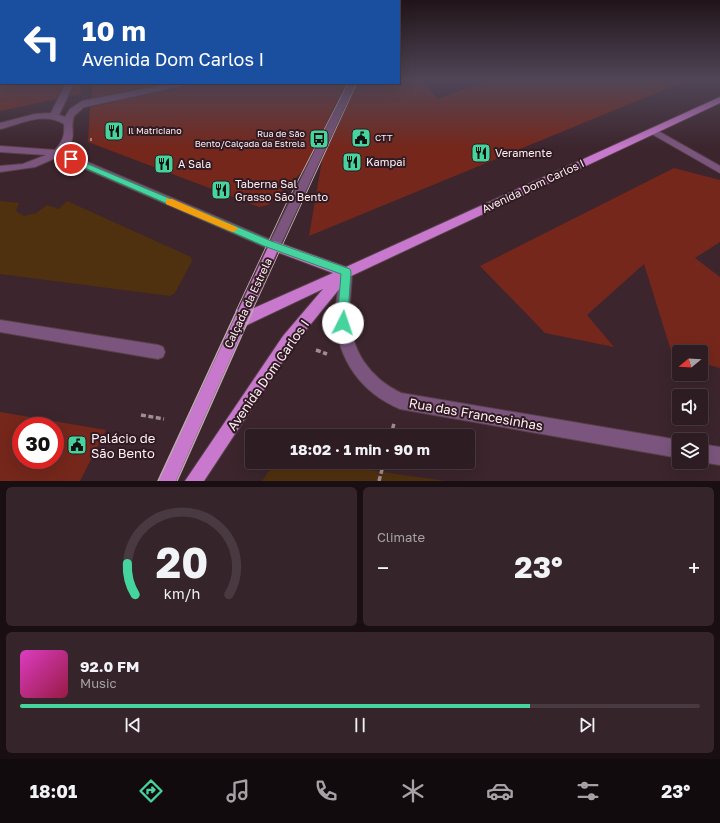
<!DOCTYPE html>
<meta charset="utf-8">
<style>
:root{--surface:#2d1c22;--page:#35252a;--text:#f1f3f6;--muted:#a7a1a5;--line:#483a40;--accent:#46d49e}
body{margin:0;font-family:"Golos Text",sans-serif;background:var(--page);color:var(--text);height:100vh;display:flex;flex-direction:column;font-size:15px;white-space:nowrap}
*{box-sizing:border-box;margin:0}
p{font-size:13px;color:var(--muted)}
.icon{flex:none;width:22px;height:22px;fill:none;stroke:currentColor;stroke-width:2;stroke-linecap:round;stroke-linejoin:round}
.map{position:relative;height:481px;overflow:hidden}
.sheet{display:flex;flex-direction:column;gap:6px;padding:6px;background:#190f13;flex:1}
.sheet>*{flex:none}
.top-card{position:absolute;left:0px;top:0px;width:400px;height:84px;box-shadow:0 4px 16px #0002,0 0 0 1px var(--line);background:#1a4fa0;color:#fff;overflow:hidden}
.needle{width:26px;rotate:252deg}
.tools{position:absolute;left:672px;top:345px;display:grid;gap:8px}
.tools a{display:grid;place-items:center;width:36px;height:36px;border-radius:4px;background:var(--surface);box-shadow:0 4px 16px #0002,0 0 0 1px var(--line);font-size:20px}
.speed{position:absolute;left:12px;top:417px;display:flex;gap:8px;font-size:20px;font-weight:700;text-align:center}
.speed>*{display:grid;place-content:center;width:52px;height:52px;border-radius:50%;background:var(--surface);box-shadow:0 4px 16px #0002,0 0 0 1px var(--line);line-height:1}
.speed .limit{border:6px solid #d22;background:#fff;color:#111}
.pin{position:absolute;display:grid;place-items:center;width:34px;height:34px;color:#fff;margin:-17px;border:2px solid #fff;border-radius:50%;box-shadow:0 1px 4px #0007}
.me{position:absolute;width:44px;margin:-22px;rotate:4deg;stroke-linejoin:round;filter:drop-shadow(0 0 3px #0008)}
.turn{display:flex;align-items:center;gap:14px;height:84px;padding:0 16px;font-size:18px}
.turn .icon{width:52px;height:52px;stroke-width:2.5}
.turn b{display:block;font-size:28px;line-height:34px}
.big{font-size:30px;font-weight:700;line-height:1.1}
.sheet .widget{flex:1;display:flex;flex-direction:column;justify-content:center;gap:6px;min-width:0;padding:0 14px;border-radius:6px;background:var(--page)}
.sheet .dial{align-items:center;gap:0}
.dial svg{height:104px;overflow:visible;fill:none;stroke:var(--line);stroke-width:7;stroke-linecap:round;text-anchor:middle}
.dial text{fill:var(--text);stroke:none}
.song{display:flex;align-items:center;gap:12px}
.cover{width:48px;height:48px;border-radius:6px;background:linear-gradient(135deg,hsl(310 70% 55%),hsl(340 70% 35%))}
.played{height:4px;border-radius:2px;background:linear-gradient(90deg,var(--accent) 75%,var(--line) 75%)}
.keys{display:flex;justify-content:space-around;direction:ltr}
.heat{display:flex;justify-content:space-between;align-items:center;font-size:22px;direction:ltr}
.sheet .tiles{flex:1;display:grid;gap:6px;grid-template-columns:1fr 1fr}
.widget:last-child{grid-column:span 2}
.trip{position:absolute;left:245px;top:429px;width:230px;height:40px;border-radius:4px;background:var(--surface);box-shadow:0 4px 16px #0002,0 0 0 1px var(--line);font-weight:700;line-height:40px;text-align:center}
.dock{display:flex;height:64px;justify-content:space-around;align-items:center;background:#120b0e;color:var(--muted)}
.dock .icon{width:28px;height:28px}
.dock .current{color:var(--accent)}
.dock b{font-size:18px;color:var(--text)}
.map>svg:first-child{display:block}
</style>
<div class="map">
<svg width="720" height="481" viewBox="0 0 720 481">
<rect width="100%" height="100%" fill="#3c252d"/>
<path fill="#4f310f" d="M0,201L19,203L16,211L24,216L36,213L47,205L59,209L67,201L191,257L192,261L175,293L170,296L0,274Z
M286,462H314L445,481H262L268,472Z"/>
<path fill="#75271b" fill-rule="evenodd" d="M399,80H422L438,99L490,80L685,81L309,236L322,160L357,83H399Z
M0,83H64L56,99L0,111Z
M75,83H80L81,94L69,96Z
M94,83H166L91,98Z
M191,83H346L304,170L268,205L259,207L88,142L90,107L186,86Z
M674,168L720,180V242L695,258L720,277V368L701,363V352H679V358L673,357L644,264L587,315L614,347L545,333L480,266Z
M0,412L106,430L80,481H0ZM21,426H55V460H21Z"/>
<g fill="none" stroke-linecap="round" stroke-linejoin="round">
<defs>
<path id="minor" d="M66,83H74L59,115L65,117L70,109L82,101L174,83H190L186,85L84,107L74,116C69,132 79,136 64,152L271,240L348,83H356L280,246L278,249L274,251L58,157L35,167L0,172V166L23,164L46,155L0,152V146L55,150C63,141 65,135 64,124C43,111 21,124 0,129V123L35,114L51,113Z
M653,128L720,166V173L650,133L648,131Z
M346,267L351,268L352,272C352,286 349,301 350,315C350,350 370,378 401,393L679,440V458L400,409C362,393 337,360 336,318C335,303 339,287 340,272L341,268Z
M0,320L158,345L163,347L165,352L163,357L158,359L0,332Z
M701,444L720,447V465L701,462Z"/>
<path id="major" d="M720,97V103L349,277L293,346L204,481H185L283,336L323,289L245,326L176,481H158L270,243L274,241L346,267ZM277,252L333,273L252,309Z"/>
</defs>
<use href="#minor" stroke="#574149" stroke-width="2"/>
<use href="#major" stroke="#574149" stroke-width="2"/>
<path stroke="#a08d93" stroke-width="2" stroke-dasharray="3 1.5" stroke-linecap="butt" d="M91,138V141"/>
<path stroke="#a08d93" stroke-width="3.5" stroke-dasharray="5 2.5" stroke-linecap="butt" d="M316,350L327,354
M141,415L164,419
M391,436L394,423
M379,481L384,462"/>
<use href="#minor" fill="#7b557d" fill-rule="evenodd"/>
<use href="#major" fill="#c879cd" fill-rule="evenodd"/>
<path stroke="#bcaab0" stroke-width="1" d="M236,311L286,204L348,83
M252,311L357,83"/>
<path stroke="#bcaab0" stroke-width="1.5" d="M158,481L237,310
M177,481L253,310"/>
</g>
<linearGradient id="sky" x2="0" y2="1"><stop stop-color="#211419"/><stop offset="0.54" stop-color="#504657"/><stop offset="1" stop-color="#504657" stop-opacity="0"/></linearGradient>
<rect width="720" height="148" fill="url(#sky)"/>
<path fill="#46d49e" stroke="#2e8a67" d="M71,157L271,241L350,269L351,272L347,326L343,328L339,326L337,323L341,274L264,246L69,161L67,159Z"/>
<path fill="#f59e0b" d="M166,199H172L236,227L238,229L233,232L230,231L166,204Z"/>
<defs>
<symbol id="restaurant-square" viewBox="-11 -11 22 22"><rect x="-9" y="-9" width="18" height="18" rx="4" fill="#46d49e" stroke="#311b23"/><path d="M-5-6h1v4h1v-4h1v4h1v-4h1v5L-1.5 .5V6h-2V.5L-5-1ZM5-6V6H3V1.5H1.5Q1.5-4 5-6Z" fill="#111"/></symbol>
<symbol id="civic-square" viewBox="-11 -11 22 22"><rect x="-9" y="-9" width="18" height="18" rx="4" fill="#46d49e" stroke="#311b23"/><path d="M-.6-6.5H3V-4.5H.6V-3L4-1V1h2V6H-6V1h2V-1L-.6-3ZM-1.2 2.5V6h2.4V2.5Z" fill="#111"/></symbol>
<symbol id="bus-square" viewBox="-11 -11 22 22"><rect x="-9" y="-9" width="18" height="18" rx="4" fill="#46d49e" stroke="#311b23"/><path d="M-5-6H5V4H4V6H2V4H-2V6H-4V4H-5ZM-3.5-4V0h7V-4ZM-3.5 1.2v1.5H-2V1.2ZM2 1.2v1.5H3.5V1.2Z" fill="#111"/></symbol>
</defs>
<g fill-rule="evenodd">
<use href="#restaurant-square" x="103" y="120" width="22" height="22"/>
<use href="#civic-square" x="350" y="127" width="22" height="22"/>
<use href="#bus-square" x="308" y="128" width="22" height="22"/>
<use href="#restaurant-square" x="470" y="142" width="22" height="22"/>
<use href="#restaurant-square" x="341" y="151" width="22" height="22"/>
<use href="#restaurant-square" x="153" y="153" width="22" height="22"/>
<use href="#restaurant-square" x="210" y="179" width="22" height="22"/>
<use href="#civic-square" x="66" y="434" width="22" height="22"/>
</g>
<g text-anchor="middle" stroke-width="4" stroke-linejoin="round" paint-order="stroke">
<g font-size="9" fill="#ffeff4" stroke="#311b23" text-anchor="start">
<text x="128" y="134">Il Matriciano</text>
<text x="305" y="137" text-anchor="end">Rua de São<tspan x="305" dy="10">Bento/Calçada da Estrela</tspan></text>
<text x="375" y="141">CTT</text>
</g>
<g font-size="11" fill="#ffeff4" stroke="#311b23" text-anchor="start">
<text x="495" y="157">Veramente</text>
<text x="366" y="166">Kampai</text>
<text x="178" y="168">A Sala</text>
<text x="235" y="188">Taberna Sal<tspan x="235" dy="13">Grasso São Bento</tspan></text>
</g>
<g font-size="11" fill="#ffeff4" stroke="#311b23">
<text transform="translate(533 186) rotate(-25)" y="4">Avenida Dom Carlos I</text>
<text transform="translate(248 303) rotate(-65)" y="4">Calçada da Estrela</text>
</g>
<g font-size="13" fill="#ffeff4" stroke="#311b23">
<text transform="translate(268 375) rotate(-55)" y="5">Avenida Dom Carlos I</text>
<text transform="translate(476 414) rotate(10)" y="5">Rua das Francesinhas</text>
</g>
<g font-size="13" fill="#ffeff4" stroke="#311b23" text-anchor="start">
<text x="91" y="443">Palácio de<tspan x="91" dy="15">São Bento</tspan></text>
</g>
</g>
</svg>
<div class="tools">
<a><svg class="needle" viewBox="-14 -14 28 28"><path d="M0-13l5 13h-10z" fill="#e53935"/><path d="M0 13l5-13h-10z" fill="#a7a1a5"/></svg></a>
<a><svg class="icon" aria-label="sound" viewBox="0 0 24 24"><path d="M4 9h4l5-4v14l-5-4H4zM17 9q2 3 0 6"/></svg></a>
<a><svg class="icon" aria-label="layers" viewBox="0 0 24 24"><path d="M12 4l9 5-9 5-9-5zM3 14l9 5 9-5"/></svg></a>
</div>
<div class="speed"><div class="limit">30</div></div>
<div class="pin" style="left:71px;top:159px;background:#d93025"><svg class="icon" aria-label="arrive" viewBox="0 0 24 24"><path d="M6 21V4h12l-3 4 3 4H6"/></svg></div>
<svg class="me" style="left:343px;top:323px" viewBox="-20 -20 40 40"><circle r="19" fill="#fff"/><path d="M0-13L10 11 0 6-10 11z" fill="#46d49e"/></svg>
<div class="trip">18:02 · 1 min · 90 m</div>
<div class="top-card">
<div class="turn"><svg class="icon" aria-label="left" viewBox="0 0 24 24"><path d="M17 20v-9H6M10 6l-5 5 5 5"/></svg><div><b>10 m</b>Avenida Dom Carlos I</div></div>
</div>
</div>
<section class="sheet">
<div class="tiles">
<div class="widget dial"><svg viewBox="0 0 100 80">
<path d="M14 69A42 42 0 1 1 86 69"/>
<path d="M14 69A42 42 0 0 1 8 45" stroke="#46d49e"/>
<text x="50" y="56" font-size="32" font-weight="700">20</text>
<text x="50" y="72" font-size="11">km/h</text>
</svg></div>
<div class="widget"><p>Climate</p>
<div class="heat"><a>−</a><b class="big">23°</b><a>+</a></div>
</div>
<div class="widget">
<div class="song"><i class="cover"></i><div><b>92.0 FM</b><p>Music</p></div></div>
<div class="played"></div>
<div class="keys"><svg class="icon" aria-label="previous" viewBox="0 0 24 24"><path d="M18 5L8 12l10 7zM5 5v14"/></svg><svg class="icon" aria-label="pause" viewBox="0 0 24 24"><path d="M8 5v14M16 5v14"/></svg><svg class="icon" aria-label="next" viewBox="0 0 24 24"><path d="M6 5l10 7-10 7zM19 5v14"/></svg></div>
</div>
</div>
</section>
<nav class="dock">
<b>18:01</b>
<svg class="icon current" aria-label="directions" viewBox="0 0 24 24"><path d="M12 3l9 9-9 9-9-9zM9 14v-3h6M13 9l2 2-2 2"/></svg>
<svg class="icon" aria-label="music" viewBox="0 0 24 24"><path d="M9 18V5l10-2v13"/><circle cx="6" cy="18" r="3"/><circle cx="16" cy="16" r="3"/></svg>
<svg class="icon" aria-label="phone" viewBox="0 0 24 24"><path d="M5 4h4l2 5-3 2q2 4 5 5l2-3 5 2v4C11 20 4 13 5 4z"/></svg>
<svg class="icon" aria-label="climate" viewBox="0 0 24 24"><path d="M12 3v18M4 7l16 10M4 17L20 7"/></svg>
<svg class="icon" aria-label="car" viewBox="0 0 24 24"><path d="M5 17H2v-5l4-1 3-4h7l3 4 3 1v5h-3M9 17h6M6 11h13"/><circle cx="7" cy="17" r="2"/><circle cx="17" cy="17" r="2"/></svg>
<svg class="icon" aria-label="filters" viewBox="0 0 24 24"><path d="M4 7h16M4 17h16"/><circle cx="9" cy="7" r="2"/><circle cx="15" cy="17" r="2"/></svg>
<b>23°</b>
</nav>
